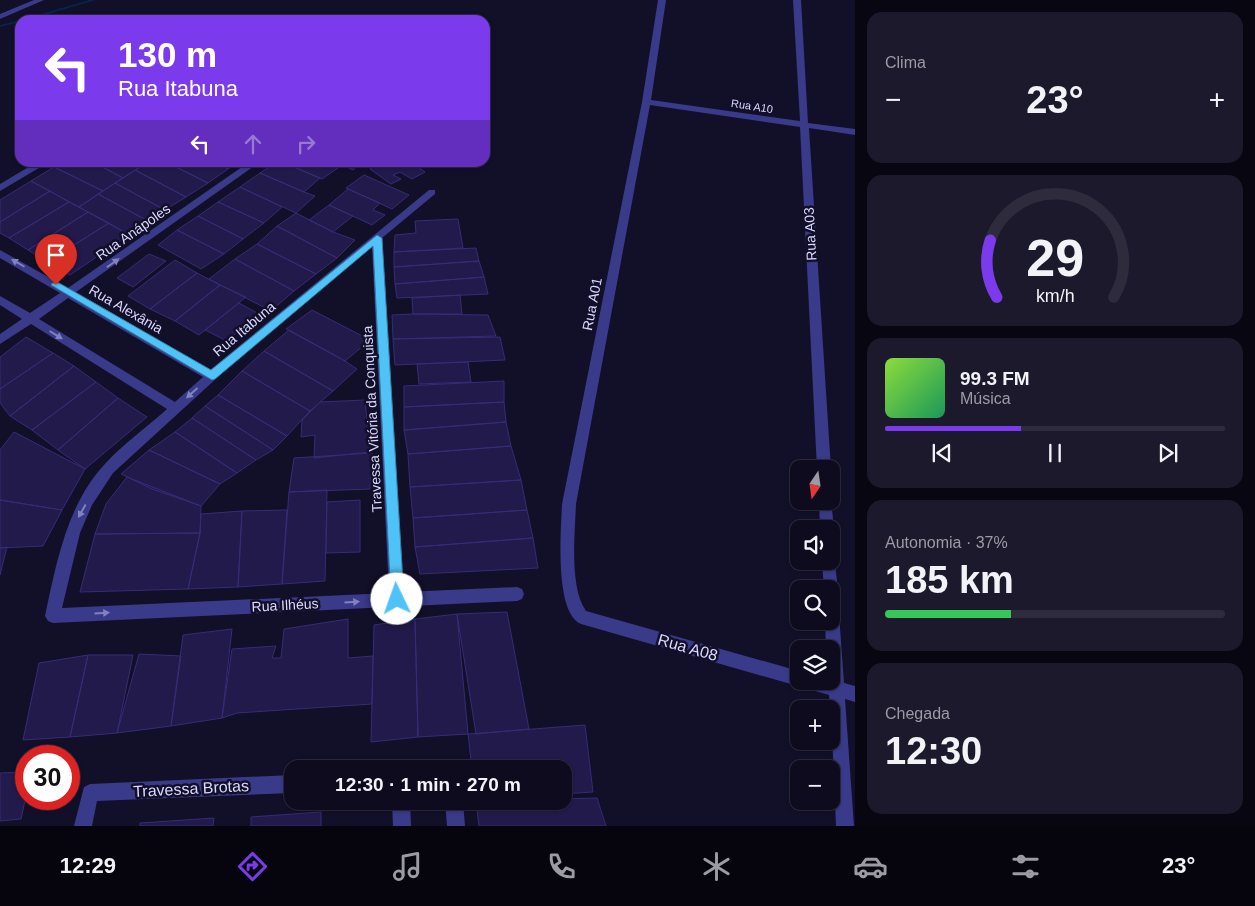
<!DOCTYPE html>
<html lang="pt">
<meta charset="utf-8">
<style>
:root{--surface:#0e0b1f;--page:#1c192c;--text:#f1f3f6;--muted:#9b9ba4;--line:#2e2b3d;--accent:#7c3aed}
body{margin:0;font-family:Arial,sans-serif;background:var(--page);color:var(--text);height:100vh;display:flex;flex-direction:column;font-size:19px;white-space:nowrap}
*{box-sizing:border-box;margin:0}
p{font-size:16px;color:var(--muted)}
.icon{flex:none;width:28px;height:28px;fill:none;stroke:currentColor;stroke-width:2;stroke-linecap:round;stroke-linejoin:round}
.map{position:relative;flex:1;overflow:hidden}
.drawer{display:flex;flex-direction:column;gap:12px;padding:12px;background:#080611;width:400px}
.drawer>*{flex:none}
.guide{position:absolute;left:15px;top:15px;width:475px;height:152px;border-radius:15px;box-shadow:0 1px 4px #0004,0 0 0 1px var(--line);background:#7c3aed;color:#fff;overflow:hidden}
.needle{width:32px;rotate:193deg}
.tools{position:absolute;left:790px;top:460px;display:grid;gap:10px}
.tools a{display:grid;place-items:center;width:50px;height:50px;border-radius:10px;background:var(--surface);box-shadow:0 1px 4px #0004,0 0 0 1px var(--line);font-size:25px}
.speed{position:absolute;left:15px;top:745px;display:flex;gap:10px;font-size:25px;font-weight:700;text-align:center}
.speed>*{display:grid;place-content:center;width:65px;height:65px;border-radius:50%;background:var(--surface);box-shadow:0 1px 4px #0004,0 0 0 1px var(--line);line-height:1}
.speed .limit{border:8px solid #d22;background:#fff;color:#111}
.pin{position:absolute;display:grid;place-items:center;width:42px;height:42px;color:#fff;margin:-51px -21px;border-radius:50% 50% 50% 0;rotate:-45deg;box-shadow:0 0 5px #0007}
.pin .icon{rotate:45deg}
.me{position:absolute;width:55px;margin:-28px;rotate:357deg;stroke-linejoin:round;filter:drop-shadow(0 0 4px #0008)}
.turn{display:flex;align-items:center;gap:18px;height:105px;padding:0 20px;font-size:22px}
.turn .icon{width:65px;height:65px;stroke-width:2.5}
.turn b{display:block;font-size:35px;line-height:42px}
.lanes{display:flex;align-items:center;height:48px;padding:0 20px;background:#0003;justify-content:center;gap:25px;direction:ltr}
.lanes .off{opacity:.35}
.big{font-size:38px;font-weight:700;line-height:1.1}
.drawer .widget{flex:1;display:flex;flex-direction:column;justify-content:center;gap:8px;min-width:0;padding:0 18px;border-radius:15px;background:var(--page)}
.drawer .dial{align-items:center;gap:0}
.dial svg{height:130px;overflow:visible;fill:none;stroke:var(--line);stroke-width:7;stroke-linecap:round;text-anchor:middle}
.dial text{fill:var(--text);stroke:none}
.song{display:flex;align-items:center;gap:15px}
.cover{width:60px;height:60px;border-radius:8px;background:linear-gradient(135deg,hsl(90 70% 55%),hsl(150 70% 35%))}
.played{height:5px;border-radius:2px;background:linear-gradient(90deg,var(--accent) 40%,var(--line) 40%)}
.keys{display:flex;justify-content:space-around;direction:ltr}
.heat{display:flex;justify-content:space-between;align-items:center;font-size:28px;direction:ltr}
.charge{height:8px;border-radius:4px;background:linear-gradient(90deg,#34c759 37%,var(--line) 0)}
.trip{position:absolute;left:284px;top:760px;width:288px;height:50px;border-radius:15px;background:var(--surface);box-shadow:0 1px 4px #0004,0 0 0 1px var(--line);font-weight:700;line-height:50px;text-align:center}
.tabs{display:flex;height:80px;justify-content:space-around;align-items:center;background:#06040c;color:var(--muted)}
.tabs .icon{width:35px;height:35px}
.tabs .selected{color:var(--accent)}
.tabs b{font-size:22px;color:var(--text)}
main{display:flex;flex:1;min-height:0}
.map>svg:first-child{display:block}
</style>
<main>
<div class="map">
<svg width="855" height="826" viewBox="0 0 855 826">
<rect width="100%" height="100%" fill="#120f29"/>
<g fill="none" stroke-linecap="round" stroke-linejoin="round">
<path fill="#082449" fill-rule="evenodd" d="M89,0H96L28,20H20V22L0,27V25L20,20H21Z"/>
</g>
<path fill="#211a4b" stroke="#362c78" d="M62,162H93L123,178L103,191L54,167Z
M93,162H141L145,164L123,178Z
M150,162H166L208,183L186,197L135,170Z
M166,162H214L228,169L208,183Z
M214,162H238L228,169Z
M277,162H282L320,178L304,192L260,173Z
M282,162H326L338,168L322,179Z
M336,162H360L353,170Z
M381,162H411L425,172L412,179L400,172L393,175L401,179L391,184L370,169Z
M54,167L103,191L79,207L31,181Z
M135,170L186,197L165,210L115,183Z
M260,173L304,192L315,196L296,213L240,187Z
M364,175L409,195L392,209L346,188Z
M31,181L50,191L0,222V200Z
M115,183L165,210L148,221L98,194Z
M240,187L282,207L264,223L218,202Z
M348,189L380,203L373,210L385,215L372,225L329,205Z
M50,191L69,202L9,238L0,233V222Z
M98,194L148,221L129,235L79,207Z
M69,202L88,212L28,250L9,238Z
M218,202L264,223L243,239L198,216Z
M329,205L353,216L333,232L309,220Z
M88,212L109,223L47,262L28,250Z
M296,213L333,232L355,240L337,258L277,226Z
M198,216L243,239L224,254L177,230Z
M458,219L463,248L394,252L395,235L416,233L415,221Z
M109,223L129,235L70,275L47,262Z
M277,226L337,258L316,274L257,244Z
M177,230L224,254L201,269L158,245Z
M257,244L316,274L294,291L235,259Z
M476,248L479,261L394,267V252Z
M149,254L166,261L133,287L117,278Z
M235,259L294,291L271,311L209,279Z
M175,260L197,273L150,309L128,296Z
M479,261L484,277L395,284L394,267Z
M197,273L220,285L175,321L150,309Z
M484,277L488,294L397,298L395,284Z
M220,285L246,297L199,335L175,321Z
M460,295L462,314H413L412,298Z
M239,303L259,314L227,341L205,330Z
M312,310L370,340L345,361L286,329Z
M413,314L488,315L496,336L393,339L392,315Z
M289,330L345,361L357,369L333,391L264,351Z
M26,337L53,353L0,389V357Z
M500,337L505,360L395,365L393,339Z
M264,351L333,391L310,411L242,371Z
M53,353L74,366L10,416L0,403V389Z
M468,362L471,382L419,384L417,364Z
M74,366L96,382L32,430L10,416Z
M242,371L310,411L287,436L218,395Z
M504,381V402L404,407V386Z
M96,382L118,398L58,450L32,430Z
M218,395L287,436L273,450L205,406Z
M118,398L147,417L85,469L58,450Z
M365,400L370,452L314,458L315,435L301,437L302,420L320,402Z
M504,402L506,422L404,430V407Z
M205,406L273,450L256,460L192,418Z
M192,418L256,460L237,473L175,432Z
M506,422L511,446L408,454L404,430Z
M14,432L85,469L62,510L0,500V450Z
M175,432L237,473L220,484L149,450Z
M511,446L521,480L410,487L408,454Z
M149,450L220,484L201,506L152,489L121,474Z
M372,453L370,489L289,492L294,458Z
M127,477L201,506L200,533L95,534L106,504Z
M521,480L527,510L413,518L410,487Z
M327,490L325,581L282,584L289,492Z
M0,500L62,510L43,546L0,548Z
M360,500V552L326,553L327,502Z
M287,510L282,584L238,587L242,511Z
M527,510L533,538L415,547L413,518Z
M242,511L238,587L188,589L200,533L201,514Z
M200,533L188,589L80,592L95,534Z
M533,538L538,568L420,574L415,547Z
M7,547L0,575V548Z
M507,612L529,729L476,734L457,614Z
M457,614L468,734L418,737L415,619Z
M348,619V658L373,656L372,704L237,713L222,718L232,649L276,646L272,658H281L284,629Z
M415,619L418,737L371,742L374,625Z
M232,629L222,718L171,726L183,635Z
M139,654L181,656L171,726L117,733Z
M88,655H133L117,733L70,737Z
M88,655L70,737L23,740L39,663Z
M585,725L593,792L562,794V769H472L468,734Z
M26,772V796L21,819L0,821V773Z
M597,798L606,826H479L476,801H562V799Z
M321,812V826H251V817Z
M214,818L213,826H140V823Z"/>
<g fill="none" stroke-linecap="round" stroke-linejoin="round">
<path fill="#393a8a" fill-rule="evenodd" d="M34,0H44L0,19V14Z
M658,0H666L651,100L800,121L793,0H801L808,123L855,129V135L809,128L831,469H817L800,127L650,105L576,504C575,533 569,587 586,611L799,671V681H831V649H826L825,621H831V589H824L822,561H831V555L834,556L838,589L835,594L838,600L844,683L855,686V702L845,699L854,826H836L831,709H830L829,695L581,624C554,613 561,529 562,504L642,102Z
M37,162H49L0,191V184Z
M249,162H260L76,292L210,370L429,190H435V194L382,238L404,592L517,587L522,589L524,594L522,599L517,601L53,623L48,621L45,616C56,564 67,505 104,465C123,444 146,428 167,409L31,324L0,344V334L22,319L0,305V296L30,313L60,293L0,258V250L68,288ZM372,246L389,593L62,608L80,533L92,505L113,473L230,366ZM68,298L203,377L175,402L39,319Z
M831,498L834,529L831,534V529H820L819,501H831Z
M292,775V793L97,801L92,826H74L84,787L90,784Z
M392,801H410L411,826H393Z
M445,801H463L465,826H447Z"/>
</g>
<defs><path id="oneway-solid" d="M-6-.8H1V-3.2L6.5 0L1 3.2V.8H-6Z" transform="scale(1.25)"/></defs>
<g fill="#8181bf">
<use href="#oneway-solid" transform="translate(18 263) rotate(-150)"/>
<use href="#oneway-solid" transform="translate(113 263) rotate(-35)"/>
<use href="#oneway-solid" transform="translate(56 335) rotate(32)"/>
<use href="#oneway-solid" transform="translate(192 393) rotate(138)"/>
<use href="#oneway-solid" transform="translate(82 511) rotate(119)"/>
<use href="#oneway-solid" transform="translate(352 602) rotate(-3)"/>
<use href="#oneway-solid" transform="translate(102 613) rotate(-3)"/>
</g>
<path fill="#4fc3f7" stroke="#337fa1" d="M377,235L382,238L404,599L402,604L397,606L393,604L391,599L373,246L215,379L212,380L51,285L52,283H59L211,370Z"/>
<g text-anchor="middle" stroke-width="5" stroke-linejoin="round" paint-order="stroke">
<g font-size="11" fill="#dad8ff" stroke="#120f29">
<text transform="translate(752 106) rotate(9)" y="4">Rua A10</text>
</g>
<g font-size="14" fill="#dad8ff" stroke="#120f29">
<text transform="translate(133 232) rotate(-35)" y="5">Rua Anápoles</text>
<text transform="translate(810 234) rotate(-93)" y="5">Rua A03</text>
<text transform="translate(592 304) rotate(-79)" y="5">Rua A01</text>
<text transform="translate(126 309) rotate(30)" y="5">Rua Alexânia</text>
<text transform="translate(244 329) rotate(-40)" y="5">Rua Itabuna</text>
<text transform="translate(372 419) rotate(-93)" y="5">Travessa Vitória da Conquista</text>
<text transform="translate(285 605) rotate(-3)" y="5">Rua Ilhéus</text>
</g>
<g font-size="16" fill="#dad8ff" stroke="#120f29">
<text transform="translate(688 647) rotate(16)" y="6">Rua A08</text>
<text transform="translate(191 788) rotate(-3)" y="6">Travessa Brotas</text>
</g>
</g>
</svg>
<div class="tools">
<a><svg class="needle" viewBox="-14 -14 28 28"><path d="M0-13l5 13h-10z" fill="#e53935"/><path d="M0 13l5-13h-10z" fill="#9b9ba4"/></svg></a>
<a><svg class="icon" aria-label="sound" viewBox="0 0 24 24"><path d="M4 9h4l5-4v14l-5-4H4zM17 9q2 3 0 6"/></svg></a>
<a><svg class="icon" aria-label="search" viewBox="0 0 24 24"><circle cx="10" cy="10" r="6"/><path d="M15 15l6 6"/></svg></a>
<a><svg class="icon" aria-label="layers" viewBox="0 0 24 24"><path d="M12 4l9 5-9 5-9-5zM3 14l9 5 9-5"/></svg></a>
<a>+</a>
<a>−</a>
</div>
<div class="speed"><div class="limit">30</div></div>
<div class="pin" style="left:56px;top:285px;background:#d93025"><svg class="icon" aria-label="arrive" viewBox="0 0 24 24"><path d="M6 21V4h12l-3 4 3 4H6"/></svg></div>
<svg class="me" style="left:397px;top:599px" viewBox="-20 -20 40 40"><circle r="19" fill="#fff"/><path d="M0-13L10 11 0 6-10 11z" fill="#4fc3f7"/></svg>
<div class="trip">12:30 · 1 min · 270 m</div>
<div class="guide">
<div class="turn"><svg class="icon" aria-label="left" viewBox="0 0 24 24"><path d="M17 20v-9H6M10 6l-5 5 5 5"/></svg><div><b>130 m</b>Rua Itabuna</div></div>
<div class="lanes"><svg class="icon" aria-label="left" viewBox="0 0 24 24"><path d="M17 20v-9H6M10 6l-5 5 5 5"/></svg><svg class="icon off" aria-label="ahead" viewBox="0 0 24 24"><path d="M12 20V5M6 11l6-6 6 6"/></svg><svg class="icon off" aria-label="right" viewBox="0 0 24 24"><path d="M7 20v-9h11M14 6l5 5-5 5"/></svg></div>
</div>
</div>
<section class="drawer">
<div class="widget"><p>Clima</p>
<div class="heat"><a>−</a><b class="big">23°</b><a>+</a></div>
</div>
<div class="widget dial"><svg viewBox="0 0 100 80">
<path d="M14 69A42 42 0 1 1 86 69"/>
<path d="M14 69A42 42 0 0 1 10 34" stroke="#7c3aed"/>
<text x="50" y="56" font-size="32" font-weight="700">29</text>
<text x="50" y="72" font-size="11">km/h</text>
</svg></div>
<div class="widget">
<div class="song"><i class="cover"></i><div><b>99.3 FM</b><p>Música</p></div></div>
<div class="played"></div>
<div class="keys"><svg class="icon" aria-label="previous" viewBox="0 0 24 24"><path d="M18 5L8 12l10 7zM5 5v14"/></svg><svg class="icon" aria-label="pause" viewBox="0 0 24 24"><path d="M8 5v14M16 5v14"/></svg><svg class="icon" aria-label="next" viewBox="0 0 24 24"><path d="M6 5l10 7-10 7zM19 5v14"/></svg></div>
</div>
<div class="widget"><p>Autonomia · 37%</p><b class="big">185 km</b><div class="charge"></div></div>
<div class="widget"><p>Chegada</p><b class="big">12:30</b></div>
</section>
</main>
<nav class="tabs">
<b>12:29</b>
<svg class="icon selected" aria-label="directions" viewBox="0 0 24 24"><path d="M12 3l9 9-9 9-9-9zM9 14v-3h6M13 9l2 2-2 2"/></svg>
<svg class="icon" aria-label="music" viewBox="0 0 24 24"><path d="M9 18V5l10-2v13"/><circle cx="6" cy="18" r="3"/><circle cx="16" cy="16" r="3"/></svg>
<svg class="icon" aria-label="phone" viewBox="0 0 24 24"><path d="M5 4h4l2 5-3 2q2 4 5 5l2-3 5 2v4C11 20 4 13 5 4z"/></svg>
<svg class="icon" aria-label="climate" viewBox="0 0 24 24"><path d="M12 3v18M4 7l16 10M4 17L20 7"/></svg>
<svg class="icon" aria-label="car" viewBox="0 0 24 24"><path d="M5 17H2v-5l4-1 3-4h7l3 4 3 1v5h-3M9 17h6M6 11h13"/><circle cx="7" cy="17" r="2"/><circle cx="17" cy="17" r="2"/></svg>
<svg class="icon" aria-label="filters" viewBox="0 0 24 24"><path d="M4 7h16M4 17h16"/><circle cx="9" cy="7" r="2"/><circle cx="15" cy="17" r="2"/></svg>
<b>23°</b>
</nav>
